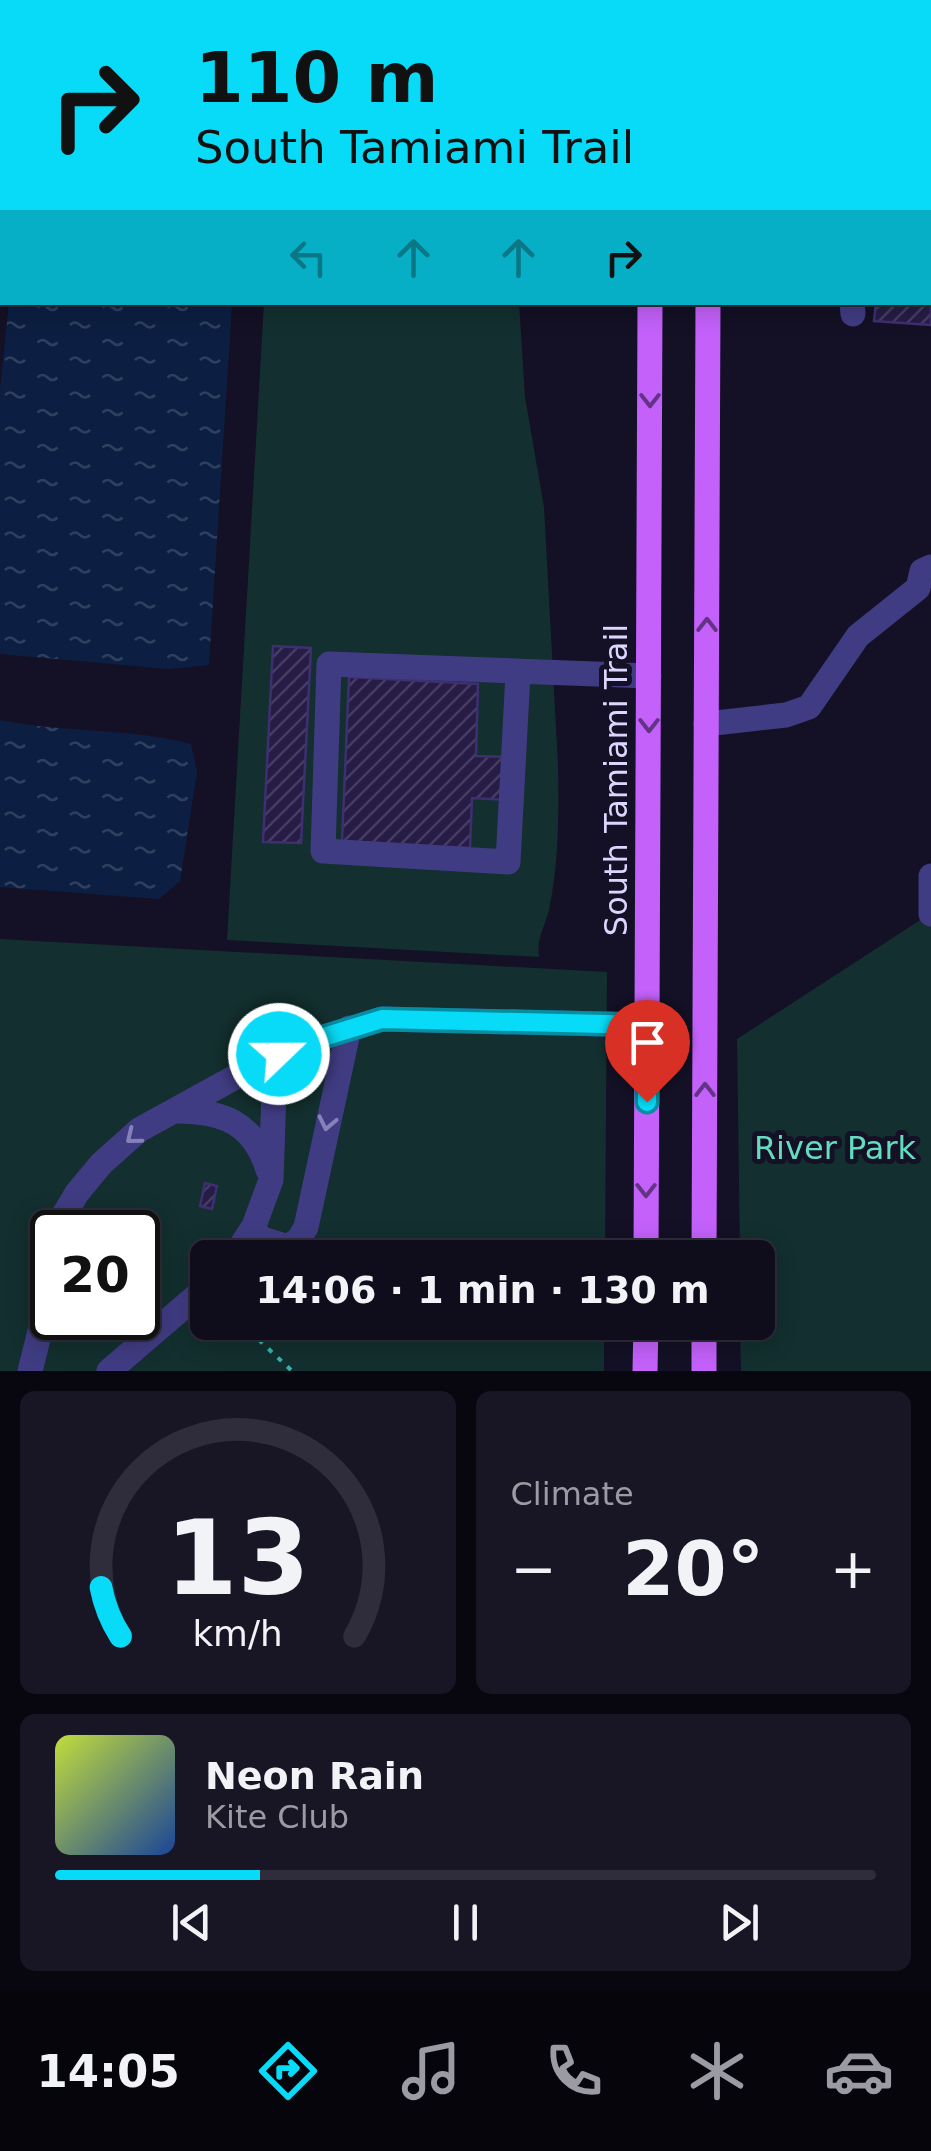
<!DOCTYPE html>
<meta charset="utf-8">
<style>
:root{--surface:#0f0c1c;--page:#181525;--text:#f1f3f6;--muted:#9b9ba3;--line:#2f2c3b;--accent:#08dbf7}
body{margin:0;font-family:"DejaVu Sans",sans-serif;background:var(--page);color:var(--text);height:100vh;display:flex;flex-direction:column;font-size:38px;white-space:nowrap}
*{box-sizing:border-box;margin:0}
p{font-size:32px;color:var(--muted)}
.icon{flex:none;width:55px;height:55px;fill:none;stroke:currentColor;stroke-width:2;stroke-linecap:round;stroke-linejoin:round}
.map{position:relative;height:1371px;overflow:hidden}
.side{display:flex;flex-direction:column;gap:20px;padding:20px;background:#08070f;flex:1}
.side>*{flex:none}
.hud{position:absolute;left:0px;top:0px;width:932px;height:305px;box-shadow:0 5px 25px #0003,0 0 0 2px var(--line);background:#08dbf7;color:#111;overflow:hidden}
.speed{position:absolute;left:30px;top:1210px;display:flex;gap:20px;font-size:50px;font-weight:700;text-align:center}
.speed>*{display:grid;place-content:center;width:130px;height:130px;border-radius:50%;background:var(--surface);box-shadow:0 5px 25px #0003,0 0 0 2px var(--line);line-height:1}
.speed .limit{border:5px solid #111;border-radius:15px;background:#fff;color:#111}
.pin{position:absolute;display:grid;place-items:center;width:85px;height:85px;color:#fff;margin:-102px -42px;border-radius:50% 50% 50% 0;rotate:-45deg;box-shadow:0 0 10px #0007}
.pin .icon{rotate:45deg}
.me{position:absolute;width:110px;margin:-55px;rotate:68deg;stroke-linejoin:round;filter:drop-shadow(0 0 8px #0008)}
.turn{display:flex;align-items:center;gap:35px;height:210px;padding:0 30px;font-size:45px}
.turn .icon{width:130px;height:130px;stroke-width:2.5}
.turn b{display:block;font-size:70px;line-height:85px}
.lanes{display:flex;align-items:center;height:95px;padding:0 30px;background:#0003;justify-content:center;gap:50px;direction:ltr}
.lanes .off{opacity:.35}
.big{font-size:75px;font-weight:700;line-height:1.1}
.side .widget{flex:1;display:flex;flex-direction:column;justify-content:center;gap:15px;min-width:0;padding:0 35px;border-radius:15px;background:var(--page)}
.side .dial{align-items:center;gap:0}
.dial svg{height:260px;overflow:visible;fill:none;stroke:var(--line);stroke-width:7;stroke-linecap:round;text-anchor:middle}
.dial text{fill:var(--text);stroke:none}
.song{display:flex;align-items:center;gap:30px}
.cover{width:120px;height:120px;border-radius:15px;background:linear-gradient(135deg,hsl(70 70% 55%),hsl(220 70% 35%))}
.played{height:10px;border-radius:5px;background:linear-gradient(90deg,var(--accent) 25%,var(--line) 25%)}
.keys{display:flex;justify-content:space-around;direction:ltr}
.heat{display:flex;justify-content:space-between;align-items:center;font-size:55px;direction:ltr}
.side .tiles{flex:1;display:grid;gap:20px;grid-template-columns:1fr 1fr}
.widget:last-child{grid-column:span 2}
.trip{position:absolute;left:190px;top:1240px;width:585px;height:100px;border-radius:15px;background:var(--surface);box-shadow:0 5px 25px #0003,0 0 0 2px var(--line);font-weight:700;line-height:100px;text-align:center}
.tabs{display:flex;height:160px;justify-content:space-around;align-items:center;background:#06050b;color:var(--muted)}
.tabs .icon{width:70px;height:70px}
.tabs .active{color:var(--accent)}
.tabs b{font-size:45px;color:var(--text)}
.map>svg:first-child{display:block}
</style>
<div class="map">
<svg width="931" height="1371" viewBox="0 0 931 1371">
<defs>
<pattern id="water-ripples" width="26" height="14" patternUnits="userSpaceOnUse" patternTransform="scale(2.5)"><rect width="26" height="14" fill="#0c1f42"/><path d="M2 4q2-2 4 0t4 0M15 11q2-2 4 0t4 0" fill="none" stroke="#2f3f5e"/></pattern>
<pattern id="building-hatch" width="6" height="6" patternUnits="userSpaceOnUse" patternTransform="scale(2.5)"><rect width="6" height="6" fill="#261c46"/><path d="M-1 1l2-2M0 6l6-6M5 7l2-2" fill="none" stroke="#453c62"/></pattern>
</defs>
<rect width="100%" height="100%" fill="#141025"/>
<path fill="#132f2f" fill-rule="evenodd" d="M264,303H519L525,397L544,507L558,764C559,809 559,860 550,905C547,924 536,936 539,957L227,940Z
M931,913V1371H741L740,1323L758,1322V1258L740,1257L737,1039Z
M0,939L607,972L605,1257L208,1258V1322L604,1323V1371H0ZM52,1232H138V1318H52Z"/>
<path fill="url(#water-ripples)" d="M0,0H243L244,2H2V238Z
M9,303H232L209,665L169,669L0,654V389Z
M0,720C62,733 132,728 191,744L197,772L180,881L159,899L0,887Z"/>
<path fill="url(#building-hatch)" stroke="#3e2f71" stroke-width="2.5" d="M931,218V325L874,321L876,302H930Z
M273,646L311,648L301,843L263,842Z
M349,677L478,684L476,756L512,757L508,800L472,798L470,848L342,841Z
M205,1183L217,1186L212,1209L200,1206Z"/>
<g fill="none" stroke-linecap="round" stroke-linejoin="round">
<path stroke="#33b4af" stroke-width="4" stroke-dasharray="5 8" stroke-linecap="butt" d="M240,1322L292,1371"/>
<path stroke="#403c83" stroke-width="25" d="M521,2L522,0
M920,2L921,0
M852,302L853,314
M518,673L508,862L323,851L329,664L649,676
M706,724L786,715L809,707L858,636L918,588L922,571L931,567
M931,876V914
M177,1111C223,1111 254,1123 268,1170
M254,1226L259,1238L288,1247L299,1239L306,1227L349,1028
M57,1232L59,1223L77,1193L101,1164L139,1130L288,1048L382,1019L647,1025
M233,1258L254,1226L271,1180L274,1091L279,1054
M30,1371L44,1315L52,1256
M109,1371L208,1286"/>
<path stroke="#c361fa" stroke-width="25" d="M651,2V0
M710,2V0
M646,1258L650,302
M704,1258L708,302
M645,1371L646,1322
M704,1371V1322"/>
</g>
<defs><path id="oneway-chevron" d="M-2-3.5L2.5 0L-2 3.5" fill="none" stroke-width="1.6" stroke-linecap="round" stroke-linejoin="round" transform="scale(2.5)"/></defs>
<g stroke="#633485">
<use href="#oneway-chevron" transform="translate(650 400) rotate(90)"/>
<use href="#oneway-chevron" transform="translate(707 625) rotate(-90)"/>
<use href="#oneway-chevron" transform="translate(649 725) rotate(90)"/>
<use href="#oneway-chevron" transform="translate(705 1090) rotate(-90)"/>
<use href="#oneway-chevron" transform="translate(646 1190) rotate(90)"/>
</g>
<g stroke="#8681ba">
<use href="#oneway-chevron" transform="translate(327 1123) rotate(102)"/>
<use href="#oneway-chevron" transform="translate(133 1137) rotate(141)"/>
</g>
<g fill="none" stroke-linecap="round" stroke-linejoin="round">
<defs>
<path id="route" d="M279,1054L288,1048L382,1019L647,1025V1102"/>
</defs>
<use href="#route" stroke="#058ea1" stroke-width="25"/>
<use href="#route" stroke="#08dbf7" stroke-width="18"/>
</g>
<g text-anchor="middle" stroke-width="10" stroke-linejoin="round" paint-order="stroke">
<g font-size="32" fill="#dbd6fe" stroke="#141025">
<text transform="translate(616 780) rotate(-90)" y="11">South Tamiami Trail</text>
</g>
<g font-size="32" fill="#63dcc0" stroke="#141025">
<text x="835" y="1159">River Park</text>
</g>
</g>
</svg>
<div class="speed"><div class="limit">20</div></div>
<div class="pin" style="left:647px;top:1102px;background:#d93025"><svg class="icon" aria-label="arrive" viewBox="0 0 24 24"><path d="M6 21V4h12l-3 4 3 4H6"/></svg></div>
<svg class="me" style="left:279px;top:1054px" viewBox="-20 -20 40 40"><circle r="17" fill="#08dbf7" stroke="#fff" stroke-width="3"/><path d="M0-11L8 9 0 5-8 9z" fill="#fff"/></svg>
<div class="trip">14:06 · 1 min · 130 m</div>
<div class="hud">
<div class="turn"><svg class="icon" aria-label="right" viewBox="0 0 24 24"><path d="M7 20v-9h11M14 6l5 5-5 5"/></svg><div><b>110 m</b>South Tamiami Trail</div></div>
<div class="lanes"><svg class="icon off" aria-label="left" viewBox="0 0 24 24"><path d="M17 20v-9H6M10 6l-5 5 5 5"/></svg><svg class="icon off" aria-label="ahead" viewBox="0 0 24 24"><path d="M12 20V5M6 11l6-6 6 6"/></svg><svg class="icon off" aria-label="ahead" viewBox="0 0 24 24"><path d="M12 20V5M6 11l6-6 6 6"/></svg><svg class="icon" aria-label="right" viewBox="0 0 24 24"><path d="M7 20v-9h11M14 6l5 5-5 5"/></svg></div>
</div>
</div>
<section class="side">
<div class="tiles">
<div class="widget dial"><svg viewBox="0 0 100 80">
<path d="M14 69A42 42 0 1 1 86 69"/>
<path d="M14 69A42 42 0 0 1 8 54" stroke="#08dbf7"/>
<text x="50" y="56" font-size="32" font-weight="700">13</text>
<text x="50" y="72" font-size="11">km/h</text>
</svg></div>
<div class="widget"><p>Climate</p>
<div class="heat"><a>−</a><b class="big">20°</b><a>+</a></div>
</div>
<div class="widget">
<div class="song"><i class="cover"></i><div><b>Neon Rain</b><p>Kite Club</p></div></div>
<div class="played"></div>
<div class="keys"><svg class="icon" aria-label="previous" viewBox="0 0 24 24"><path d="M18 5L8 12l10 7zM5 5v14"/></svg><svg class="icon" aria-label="pause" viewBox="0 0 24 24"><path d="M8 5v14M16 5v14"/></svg><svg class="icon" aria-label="next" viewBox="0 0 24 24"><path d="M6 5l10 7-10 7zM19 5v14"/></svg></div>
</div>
</div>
</section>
<nav class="tabs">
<b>14:05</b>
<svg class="icon active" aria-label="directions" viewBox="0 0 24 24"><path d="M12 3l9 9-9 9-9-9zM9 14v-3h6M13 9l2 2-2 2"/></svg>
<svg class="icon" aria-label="music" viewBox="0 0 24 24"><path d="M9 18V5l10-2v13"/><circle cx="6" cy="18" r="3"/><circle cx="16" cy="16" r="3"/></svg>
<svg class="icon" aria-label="phone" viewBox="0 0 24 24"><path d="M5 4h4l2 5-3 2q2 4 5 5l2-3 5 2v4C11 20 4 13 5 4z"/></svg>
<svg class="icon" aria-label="climate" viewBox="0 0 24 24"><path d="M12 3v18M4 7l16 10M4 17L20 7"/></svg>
<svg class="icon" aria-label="car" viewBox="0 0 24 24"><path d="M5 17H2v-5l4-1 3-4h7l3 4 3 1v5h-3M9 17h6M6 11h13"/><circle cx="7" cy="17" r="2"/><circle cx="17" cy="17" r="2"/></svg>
</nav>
